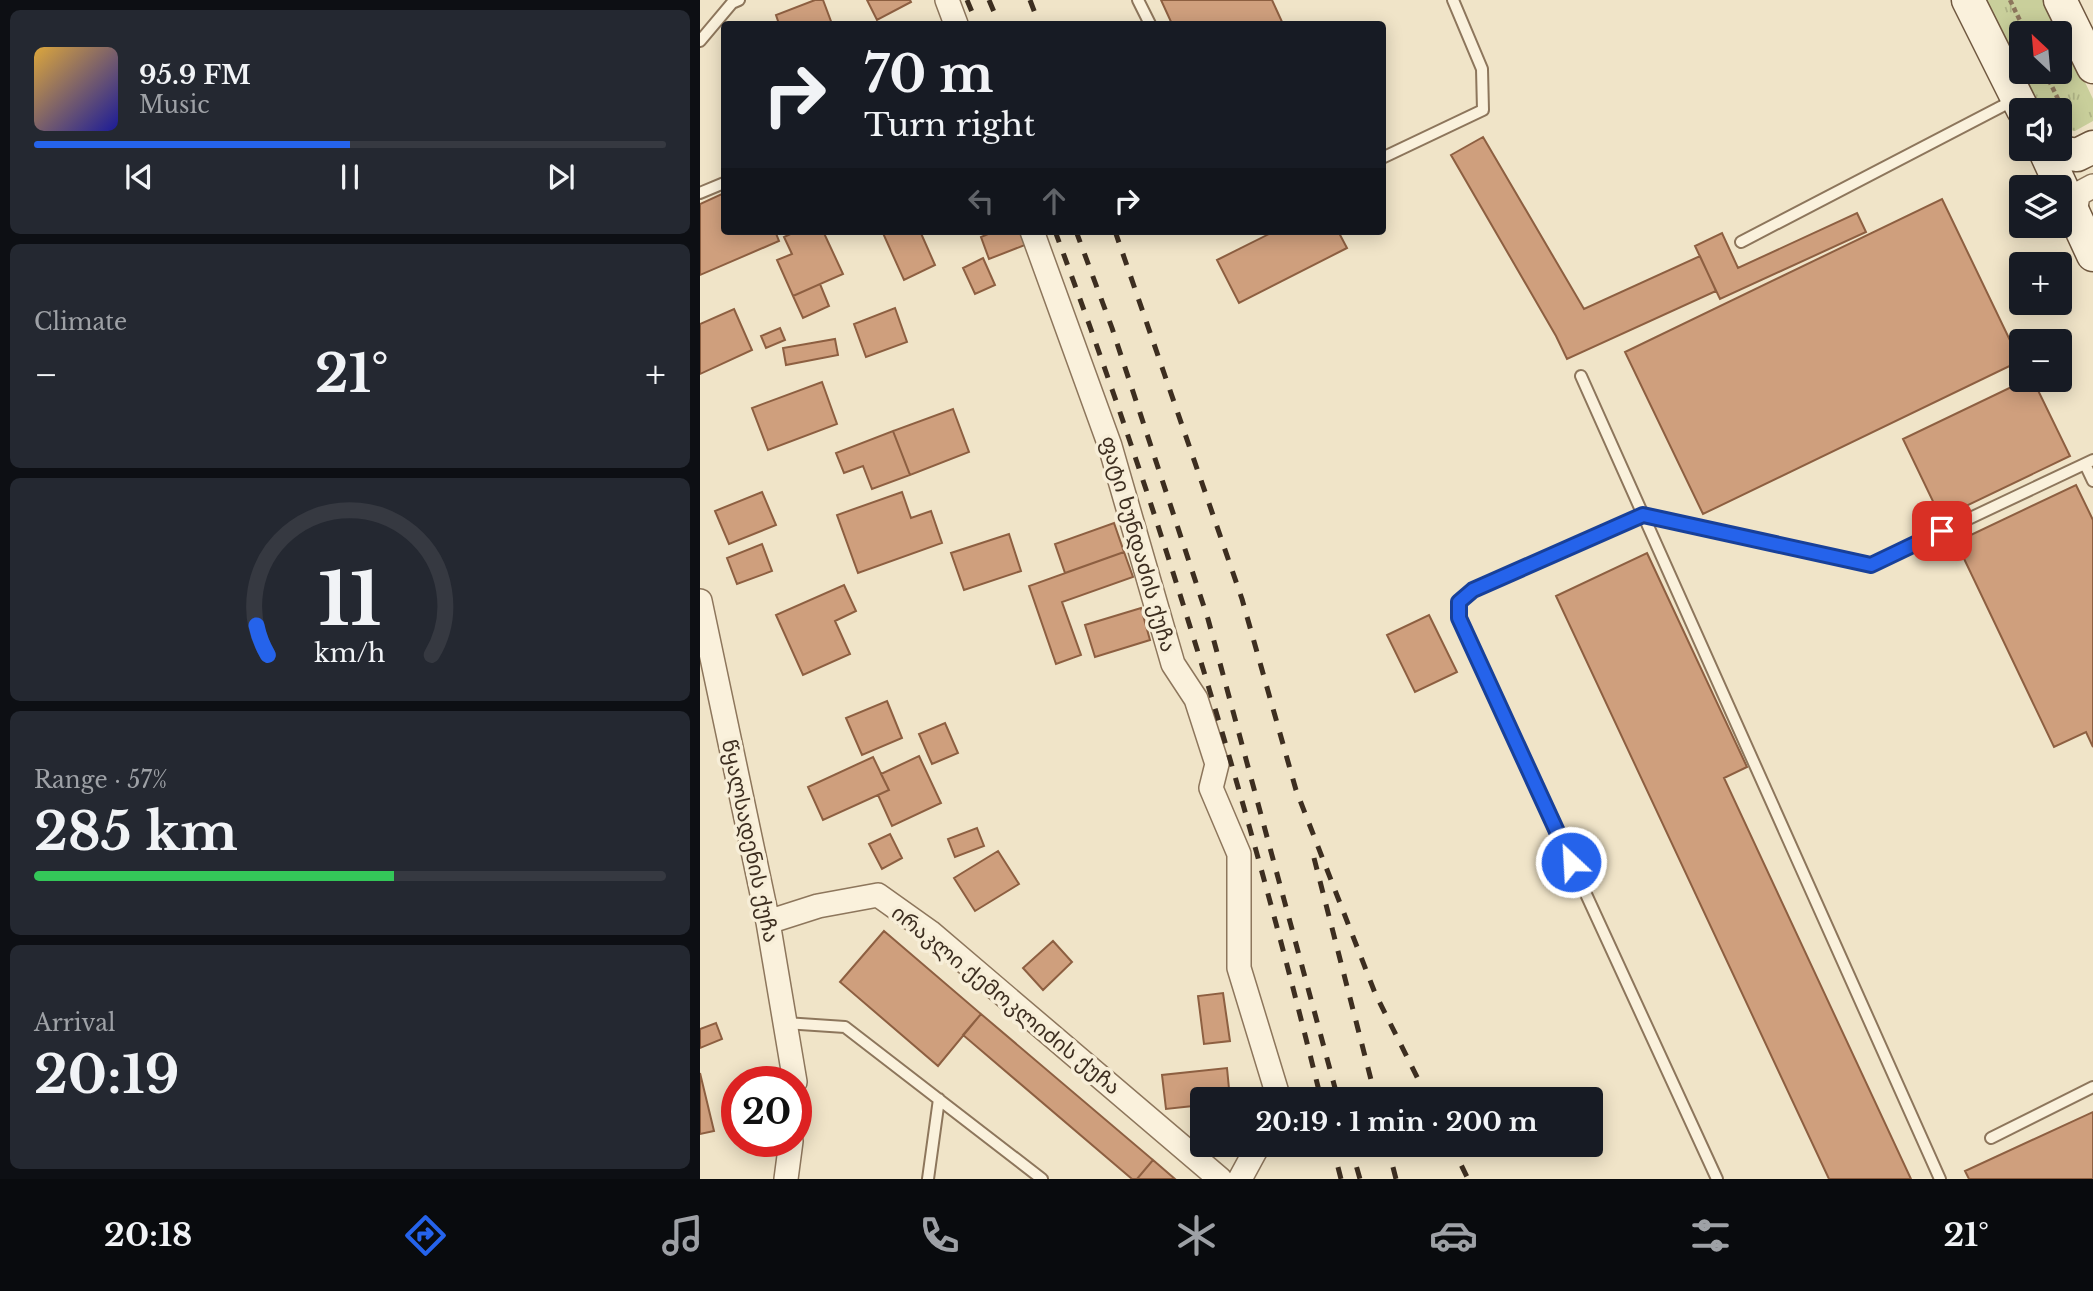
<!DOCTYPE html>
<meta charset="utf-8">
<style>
:root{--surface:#171b24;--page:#242831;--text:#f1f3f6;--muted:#9ea1a6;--line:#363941;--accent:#2563eb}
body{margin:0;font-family:"Libre Baskerville","Noto Sans Georgian",serif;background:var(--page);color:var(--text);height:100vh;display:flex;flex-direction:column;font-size:26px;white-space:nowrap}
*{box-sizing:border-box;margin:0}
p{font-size:23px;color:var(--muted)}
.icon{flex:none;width:38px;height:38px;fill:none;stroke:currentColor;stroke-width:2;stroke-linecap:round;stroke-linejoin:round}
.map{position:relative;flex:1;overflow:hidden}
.details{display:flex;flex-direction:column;gap:10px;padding:10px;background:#0d0f14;width:700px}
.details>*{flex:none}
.top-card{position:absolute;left:21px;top:21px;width:665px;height:214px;border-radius:7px;box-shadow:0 4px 18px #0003;background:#171b24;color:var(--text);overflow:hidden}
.needle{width:46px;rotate:334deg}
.controls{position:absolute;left:1309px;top:21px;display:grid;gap:14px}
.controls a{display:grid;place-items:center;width:63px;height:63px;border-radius:7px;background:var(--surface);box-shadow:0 4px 18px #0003;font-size:35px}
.speed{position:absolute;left:21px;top:1066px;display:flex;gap:14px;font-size:35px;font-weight:700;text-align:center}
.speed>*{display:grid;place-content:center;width:91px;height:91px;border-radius:50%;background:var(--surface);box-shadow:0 4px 18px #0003;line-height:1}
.speed .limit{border:10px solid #d22;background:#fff;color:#111}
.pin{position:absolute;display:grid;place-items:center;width:60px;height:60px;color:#fff;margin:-30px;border-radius:14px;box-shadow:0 4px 10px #0006}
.me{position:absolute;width:77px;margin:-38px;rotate:335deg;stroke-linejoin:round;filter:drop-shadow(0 0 5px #0008)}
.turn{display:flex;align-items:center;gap:24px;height:147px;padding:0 28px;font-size:32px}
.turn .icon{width:91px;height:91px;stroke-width:2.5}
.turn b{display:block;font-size:49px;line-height:60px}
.lanes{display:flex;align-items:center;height:66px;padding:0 28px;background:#0003;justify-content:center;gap:35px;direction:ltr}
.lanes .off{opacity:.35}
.big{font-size:52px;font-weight:700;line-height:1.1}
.details .tile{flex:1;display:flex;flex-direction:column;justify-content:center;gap:10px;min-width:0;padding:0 24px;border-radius:10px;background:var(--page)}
.details .dial{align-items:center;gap:0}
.dial svg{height:182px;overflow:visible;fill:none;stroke:var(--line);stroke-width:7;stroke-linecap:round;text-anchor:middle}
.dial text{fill:var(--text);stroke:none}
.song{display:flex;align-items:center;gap:21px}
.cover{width:84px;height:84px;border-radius:10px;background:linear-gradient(135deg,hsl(40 70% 55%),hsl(240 70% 35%))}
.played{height:7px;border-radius:4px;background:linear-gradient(90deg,var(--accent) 50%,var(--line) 50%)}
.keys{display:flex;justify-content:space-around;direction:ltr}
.heat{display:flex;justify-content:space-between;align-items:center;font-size:38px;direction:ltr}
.charge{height:10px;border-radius:5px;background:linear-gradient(90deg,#34c759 57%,var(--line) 0)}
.trip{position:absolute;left:490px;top:1087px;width:413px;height:70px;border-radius:7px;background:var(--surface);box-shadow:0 4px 18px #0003;font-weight:700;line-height:70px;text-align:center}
.dock{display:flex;height:112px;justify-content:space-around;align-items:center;background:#090b0e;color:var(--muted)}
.dock .icon{width:49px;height:49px}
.dock .active{color:var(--accent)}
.dock b{font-size:32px;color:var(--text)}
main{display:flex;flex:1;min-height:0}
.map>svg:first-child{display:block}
</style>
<main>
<section class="details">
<div class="tile">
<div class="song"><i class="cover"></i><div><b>95.9 FM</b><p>Music</p></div></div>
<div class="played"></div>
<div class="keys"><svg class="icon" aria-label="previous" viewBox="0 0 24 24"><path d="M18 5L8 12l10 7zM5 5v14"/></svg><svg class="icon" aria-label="pause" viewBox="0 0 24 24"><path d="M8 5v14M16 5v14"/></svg><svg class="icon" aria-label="next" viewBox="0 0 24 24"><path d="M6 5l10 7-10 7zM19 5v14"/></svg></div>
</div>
<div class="tile"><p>Climate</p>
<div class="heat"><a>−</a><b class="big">21°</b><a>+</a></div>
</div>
<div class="tile dial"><svg viewBox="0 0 100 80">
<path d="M14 69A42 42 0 1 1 86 69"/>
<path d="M14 69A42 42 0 0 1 9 56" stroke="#2563eb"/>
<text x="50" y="56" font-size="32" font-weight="700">11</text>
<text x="50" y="72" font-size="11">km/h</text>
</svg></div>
<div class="tile"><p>Range · 57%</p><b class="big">285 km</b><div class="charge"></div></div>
<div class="tile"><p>Arrival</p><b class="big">20:19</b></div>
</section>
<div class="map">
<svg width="1393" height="1179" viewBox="0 0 1393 1179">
<defs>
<pattern id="grass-tufts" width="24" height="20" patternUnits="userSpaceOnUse" patternTransform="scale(1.75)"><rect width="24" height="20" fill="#c9cf9b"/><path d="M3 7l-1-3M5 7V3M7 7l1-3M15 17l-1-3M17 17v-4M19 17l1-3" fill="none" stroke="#aeb285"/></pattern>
</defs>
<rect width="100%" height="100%" fill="#f0e4c8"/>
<path fill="url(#grass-tufts)" d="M1286,0H1346L1393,99V121L1375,131L1360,128V110H1342L1323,72H1360V33H1321V69Z"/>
<path fill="#cf9f7d" stroke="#8d5f41" stroke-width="2" d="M115,0H123L132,24H79L76,15Z
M167,0H210L211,2L177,20Z
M461,0H572L583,24H472Z
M783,137L884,309L1000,256L1016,291L867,359L856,336L751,155Z
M24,193V231H75L79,241L0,275V204Z
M1242,199L1320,361L1003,514L925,352Z
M1157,213L1166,232L1020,299L995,246L1022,233L1038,268Z
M97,231H123L143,274L93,296L77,260L92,254L84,237Z
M182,231H220L235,265L204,280Z
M295,231H325L330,243L289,259L281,237Z
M575,231H638L647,248L539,303L517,260Z
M283,258L295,285L275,294L263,268Z
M120,284L129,306L103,318L93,296Z
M195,308L207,342L166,357L154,324Z
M34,309L52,350L0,374V324Z
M80,328L85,340L66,348L61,336Z
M135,339L138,355L86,365L83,348Z
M1326,380H1333L1370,456L1241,518L1203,439Z
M122,382L137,424L68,450L52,408Z
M253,409L269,452L210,475L193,431Z
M193,431L210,475L172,489L163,466L144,473L136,453Z
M1376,485L1393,520V747L1386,732L1354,747L1256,542Z
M62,492L76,525L29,544L15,511Z
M202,492L211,518L231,511L242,543L158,573L137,515Z
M414,523L424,552L365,573L355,544Z
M309,534L321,571L264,590L251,553Z
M62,544L72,571L37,584L27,558Z
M424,552L433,577L362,602L381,655L356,664L329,586Z
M947,553L1047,767L1024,778L1211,1179H1129L856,596Z
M144,585L156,611L135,621L150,654L103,675L76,615Z
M441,608L450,640L395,657L385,625Z
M729,615L757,672L715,692L687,635Z
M187,701L202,738L162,755L146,718Z
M245,723L258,753L232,764L219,734Z
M219,756L241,803L192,826L178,795L189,790L181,774Z
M173,757L189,790L123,820L108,787Z
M277,828L284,846L255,857L248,839Z
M190,834L202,858L182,869L169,844Z
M298,851L319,884L275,911L254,878Z
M184,931L281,1014L238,1066L140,982Z
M353,941L372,962L343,990L323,968Z
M523,993L530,1041L504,1044L498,996Z
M281,1014L453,1160L437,1179H432L263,1035Z
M16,1023L22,1039L0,1048V1029Z
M527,1068L530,1099H502V1105L466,1109L462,1075Z
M0,1073L14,1131L0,1134Z
M1393,1112V1179H1269L1265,1171Z
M453,1160L475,1179H437Z"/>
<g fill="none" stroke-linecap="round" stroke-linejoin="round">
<defs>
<path id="service" d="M438,0L450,24
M0,41L32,3L39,0
M682,158L783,110L782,69L753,0
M0,193L24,183
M1041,242L1314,100
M881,376L1240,1179
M1385,464L1393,481
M85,1023L145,1027L342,1179
M1291,1138L1393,1087
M228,1179L239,1099
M1017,1179L759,618V602L773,590L943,515L1171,565L1393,460"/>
<path id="minor" d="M247,0L256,24
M1375,216L1378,194L1393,186
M332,231L410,446L473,664L496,699L517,764L511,788L539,854V968L579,1099
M0,601L68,922L95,1082
M68,922L118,906L178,895L230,932L520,1179
M86,1179L91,1141
M540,1179L559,1144"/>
<path id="secondary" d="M1268,0L1323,110
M1360,0L1393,67
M1344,149L1393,255
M1344,149L1377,155L1393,147"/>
</defs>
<use href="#service" stroke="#8d765c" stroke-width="14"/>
<use href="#minor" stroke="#8d765c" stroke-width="26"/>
<use href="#secondary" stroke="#6f573f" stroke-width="35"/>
<path stroke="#8d765c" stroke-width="4.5" stroke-dasharray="5 3.5" stroke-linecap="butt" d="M1310,0L1326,33
M1345,72L1370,124"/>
<use href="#service" stroke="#faf1dc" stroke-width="10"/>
<use href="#minor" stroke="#faf1dc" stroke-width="23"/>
<use href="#secondary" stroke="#faf1dc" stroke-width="32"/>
<path stroke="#3d2e20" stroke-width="5" stroke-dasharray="12 12" stroke-linecap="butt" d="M267,0L277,24
M289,0L299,24
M330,0L339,24
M355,231C461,515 549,805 621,1099
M376,231L412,328L508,619L638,1099
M415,231L542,599L596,790L675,993L728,1099
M614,858L676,1099
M632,1144L641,1179
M650,1144L660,1179
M687,1144L696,1179
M751,1144L768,1179"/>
</g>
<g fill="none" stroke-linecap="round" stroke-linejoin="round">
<defs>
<path id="route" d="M871,862L759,618V602L773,590L943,515L1171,565L1242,531"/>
</defs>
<use href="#route" stroke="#184099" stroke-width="18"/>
<use href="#route" stroke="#2563eb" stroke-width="12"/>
</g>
<g text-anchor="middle" stroke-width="7" stroke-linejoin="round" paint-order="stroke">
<g font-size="21" fill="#3d2e20" stroke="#f7eed8">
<text transform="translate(438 544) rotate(74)" y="7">ფატი ხუნდაძის ქუჩა</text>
<text transform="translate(50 841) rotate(78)" y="7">წყალსადენის ქუჩა</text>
<text transform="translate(306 1000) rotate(39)" y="7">ირაკლი ქემოკლიძის ქუჩა</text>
</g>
</g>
</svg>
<div class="controls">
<a><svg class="needle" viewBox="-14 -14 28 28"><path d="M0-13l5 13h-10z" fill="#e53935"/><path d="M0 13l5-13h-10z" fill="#9ea1a6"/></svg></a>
<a><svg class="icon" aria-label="sound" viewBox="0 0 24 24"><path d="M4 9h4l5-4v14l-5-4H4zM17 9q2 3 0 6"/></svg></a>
<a><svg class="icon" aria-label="layers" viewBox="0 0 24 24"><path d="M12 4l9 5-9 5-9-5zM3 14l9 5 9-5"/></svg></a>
<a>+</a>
<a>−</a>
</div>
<div class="speed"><div class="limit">20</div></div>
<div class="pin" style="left:1242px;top:531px;background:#d93025"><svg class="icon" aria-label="arrive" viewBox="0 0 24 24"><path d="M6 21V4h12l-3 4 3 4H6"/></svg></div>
<svg class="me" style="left:871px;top:862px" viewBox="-20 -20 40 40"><circle r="17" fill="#2563eb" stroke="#fff" stroke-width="3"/><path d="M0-11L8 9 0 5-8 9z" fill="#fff"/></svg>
<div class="trip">20:19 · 1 min · 200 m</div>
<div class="top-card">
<div class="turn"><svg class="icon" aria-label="right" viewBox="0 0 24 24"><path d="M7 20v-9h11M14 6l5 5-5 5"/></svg><div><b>70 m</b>Turn right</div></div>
<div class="lanes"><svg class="icon off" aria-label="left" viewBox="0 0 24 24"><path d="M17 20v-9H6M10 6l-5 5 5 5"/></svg><svg class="icon off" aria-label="ahead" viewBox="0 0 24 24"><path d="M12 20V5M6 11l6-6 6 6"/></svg><svg class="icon" aria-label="right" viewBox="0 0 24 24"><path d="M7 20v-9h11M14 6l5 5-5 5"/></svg></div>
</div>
</div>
</main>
<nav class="dock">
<b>20:18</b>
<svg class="icon active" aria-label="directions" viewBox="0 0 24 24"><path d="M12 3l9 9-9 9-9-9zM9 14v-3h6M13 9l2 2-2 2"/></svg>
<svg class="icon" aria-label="music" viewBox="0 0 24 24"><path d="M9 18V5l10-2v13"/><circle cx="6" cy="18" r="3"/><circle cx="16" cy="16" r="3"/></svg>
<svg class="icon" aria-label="phone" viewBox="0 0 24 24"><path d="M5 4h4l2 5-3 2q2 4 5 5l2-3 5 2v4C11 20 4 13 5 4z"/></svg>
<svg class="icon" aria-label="climate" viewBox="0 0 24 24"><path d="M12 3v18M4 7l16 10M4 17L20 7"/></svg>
<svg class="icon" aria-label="car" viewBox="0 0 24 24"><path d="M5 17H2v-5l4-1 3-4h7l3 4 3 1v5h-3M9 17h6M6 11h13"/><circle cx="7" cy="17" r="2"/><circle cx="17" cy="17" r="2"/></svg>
<svg class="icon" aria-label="filters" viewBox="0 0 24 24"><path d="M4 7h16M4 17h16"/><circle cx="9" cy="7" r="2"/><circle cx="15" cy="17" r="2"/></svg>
<b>21°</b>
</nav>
